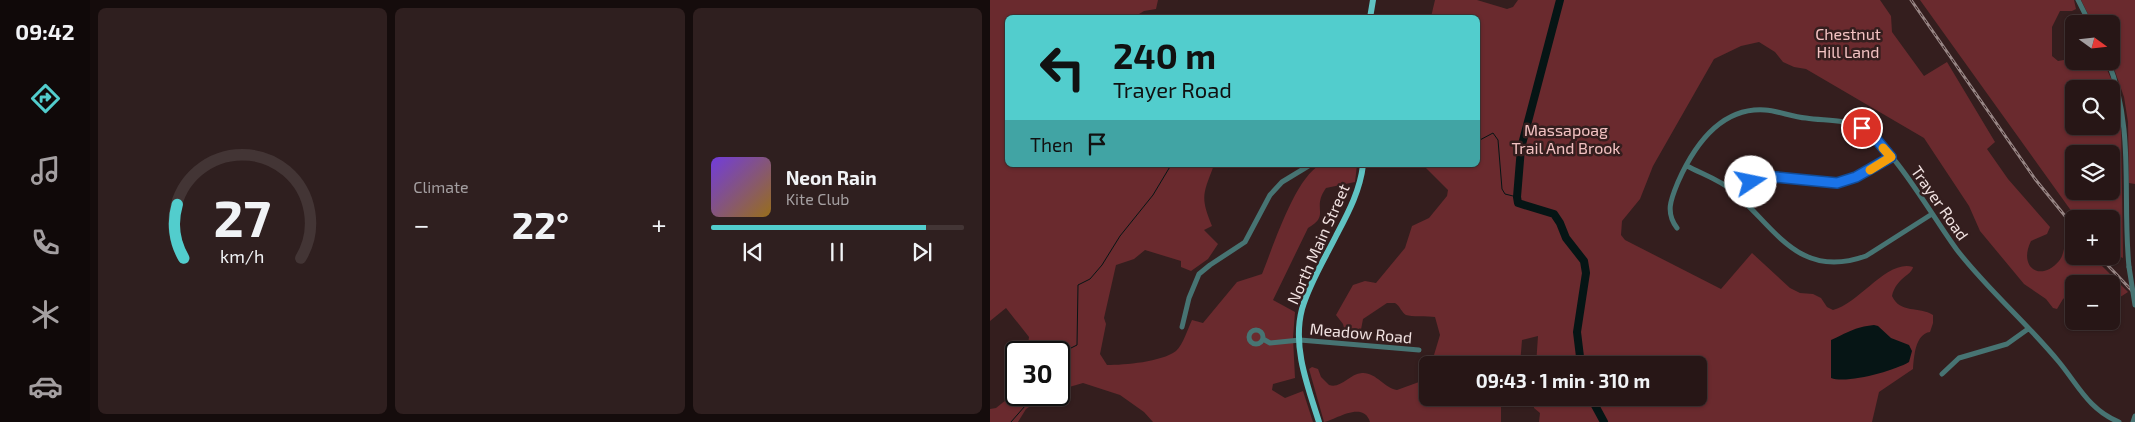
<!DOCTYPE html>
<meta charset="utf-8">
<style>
:root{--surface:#271616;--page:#2f1f1f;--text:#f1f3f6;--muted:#a49fa1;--line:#433535;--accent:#52cdcd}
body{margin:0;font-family:"Exo 2",sans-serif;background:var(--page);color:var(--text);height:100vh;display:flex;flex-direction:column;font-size:19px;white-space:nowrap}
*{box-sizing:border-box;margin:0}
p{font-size:16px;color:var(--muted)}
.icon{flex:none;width:28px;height:28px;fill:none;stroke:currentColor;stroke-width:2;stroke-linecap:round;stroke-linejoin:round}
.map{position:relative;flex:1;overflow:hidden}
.details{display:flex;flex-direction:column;gap:8px;padding:8px;background:#150c0c;width:900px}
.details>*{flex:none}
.hud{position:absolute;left:15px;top:15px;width:475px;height:152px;border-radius:8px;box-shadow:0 1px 4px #0004,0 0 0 1px var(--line);background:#52cdcd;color:#111;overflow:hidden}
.needle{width:32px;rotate:105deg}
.fabs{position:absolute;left:1075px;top:15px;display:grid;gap:10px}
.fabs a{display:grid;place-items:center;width:55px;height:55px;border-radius:8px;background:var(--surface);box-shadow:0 1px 4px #0004,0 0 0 1px var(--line);font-size:25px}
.speed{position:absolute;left:15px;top:341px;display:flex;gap:10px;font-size:25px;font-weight:700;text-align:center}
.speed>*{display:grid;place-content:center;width:65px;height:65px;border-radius:50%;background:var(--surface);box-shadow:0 1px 4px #0004,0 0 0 1px var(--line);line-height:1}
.speed .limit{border:2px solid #111;border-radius:8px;background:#fff;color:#111}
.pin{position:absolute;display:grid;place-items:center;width:42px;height:42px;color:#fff;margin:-21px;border:2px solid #fff;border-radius:50%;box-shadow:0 1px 5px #0007}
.me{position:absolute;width:55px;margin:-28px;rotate:79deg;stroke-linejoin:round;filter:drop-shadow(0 0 4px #0008)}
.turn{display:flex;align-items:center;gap:18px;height:105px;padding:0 25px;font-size:22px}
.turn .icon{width:65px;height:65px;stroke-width:2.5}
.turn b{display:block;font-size:35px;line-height:42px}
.then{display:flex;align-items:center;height:48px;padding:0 25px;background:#0003;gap:10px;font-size:19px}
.big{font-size:38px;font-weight:700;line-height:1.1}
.details .tile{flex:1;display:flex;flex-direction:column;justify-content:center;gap:8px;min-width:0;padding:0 18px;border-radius:8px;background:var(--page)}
.details .dial{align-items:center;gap:0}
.dial svg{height:130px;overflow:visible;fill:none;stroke:var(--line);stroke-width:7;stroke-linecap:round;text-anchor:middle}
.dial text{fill:var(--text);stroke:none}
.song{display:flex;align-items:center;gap:15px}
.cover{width:60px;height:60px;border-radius:8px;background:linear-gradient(135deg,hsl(260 70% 55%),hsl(40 70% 35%))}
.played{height:5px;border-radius:2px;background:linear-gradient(90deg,var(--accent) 85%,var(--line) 85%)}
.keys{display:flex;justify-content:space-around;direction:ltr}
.heat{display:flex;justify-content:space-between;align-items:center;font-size:28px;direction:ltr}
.details .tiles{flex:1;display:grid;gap:8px;grid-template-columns:repeat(3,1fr)}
.trip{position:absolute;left:429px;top:356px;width:288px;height:50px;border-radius:8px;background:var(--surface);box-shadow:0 1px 4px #0004,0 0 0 1px var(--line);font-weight:700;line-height:50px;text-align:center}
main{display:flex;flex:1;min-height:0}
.tab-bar{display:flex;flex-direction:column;width:90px;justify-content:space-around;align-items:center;background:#100909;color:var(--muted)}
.tab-bar .icon{width:35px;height:35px}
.tab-bar .selected{color:var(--accent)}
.tab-bar b{font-size:22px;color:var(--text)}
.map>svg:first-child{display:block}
</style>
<main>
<nav class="tab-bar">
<b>09:42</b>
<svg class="icon selected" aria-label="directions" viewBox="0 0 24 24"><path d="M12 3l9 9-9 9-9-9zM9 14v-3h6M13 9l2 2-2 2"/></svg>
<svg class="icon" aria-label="music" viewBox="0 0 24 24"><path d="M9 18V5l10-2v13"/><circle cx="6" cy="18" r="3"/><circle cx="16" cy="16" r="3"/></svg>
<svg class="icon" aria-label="phone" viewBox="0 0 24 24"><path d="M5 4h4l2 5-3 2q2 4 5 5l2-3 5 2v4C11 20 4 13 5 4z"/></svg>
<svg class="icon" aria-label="climate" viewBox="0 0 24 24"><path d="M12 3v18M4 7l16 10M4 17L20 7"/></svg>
<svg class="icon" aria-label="car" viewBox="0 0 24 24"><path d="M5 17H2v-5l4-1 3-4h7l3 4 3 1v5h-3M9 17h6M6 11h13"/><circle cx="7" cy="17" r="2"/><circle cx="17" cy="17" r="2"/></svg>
</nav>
<section class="details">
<div class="tiles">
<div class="tile dial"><svg viewBox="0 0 100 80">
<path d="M14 69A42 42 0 1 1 86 69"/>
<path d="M14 69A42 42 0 0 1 10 36" stroke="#52cdcd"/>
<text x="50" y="56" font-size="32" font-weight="700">27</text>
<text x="50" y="72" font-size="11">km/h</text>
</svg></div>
<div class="tile"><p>Climate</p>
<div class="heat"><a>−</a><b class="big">22°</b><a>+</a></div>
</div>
<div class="tile">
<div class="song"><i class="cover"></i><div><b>Neon Rain</b><p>Kite Club</p></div></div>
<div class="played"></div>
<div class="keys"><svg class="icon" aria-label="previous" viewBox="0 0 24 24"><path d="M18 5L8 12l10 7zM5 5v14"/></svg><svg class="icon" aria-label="pause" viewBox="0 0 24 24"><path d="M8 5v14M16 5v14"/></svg><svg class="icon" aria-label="next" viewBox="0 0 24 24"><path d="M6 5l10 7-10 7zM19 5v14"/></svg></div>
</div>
</div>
</section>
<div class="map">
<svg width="1145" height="422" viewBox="0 0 1145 422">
<rect width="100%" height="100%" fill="#341e1e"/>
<path fill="#6a2a2e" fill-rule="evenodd" d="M0,0H168L166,9L154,11L144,17L18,18V165H224C213,194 210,197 222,226L214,230L228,244L218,259L201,271L191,267V261L155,250L144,259L126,265L114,318L116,324L110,354L117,365C135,365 171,362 186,351C193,345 198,328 202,320L213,323L247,282L272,274C283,247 305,178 330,165L337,167L367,165L365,182L336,188C321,209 341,215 318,228L283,300L305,312L303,338L305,378L283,384L282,390L295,398L313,391L323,422H163L154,412L130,395L93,383L69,390V352H37L39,337L16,308L0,321Z
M445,0H487L517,9L523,7L528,0H890L901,16L902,32L934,76L957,62L1005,142L997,149L1018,179L1060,227L1057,234L1041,241C1028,267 1050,283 1069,261C1074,255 1073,249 1076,243L1084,244V256H1102L1138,292L1121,303V284H1084V291L1073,299L1067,309L1063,308L1056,299L1034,284L990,231L979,206L934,138L816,69L804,67L793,62L785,52L769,42L751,46L724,59L663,166L650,199L632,221L631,235L635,240L731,289L762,253L800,288L810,293L823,294L831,298L837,307L843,310C869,304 897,259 923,267C922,275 906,278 902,296C910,314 929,306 943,315V323L940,332C925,334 924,357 923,369L889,392L882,422H549L550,413L544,408L543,398H708V365H546L548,336L532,340L530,365H441L450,335L445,317C438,316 421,317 416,315C412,313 410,306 405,303H397L373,319L369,340L357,339L353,324L346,315L363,285L375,281L386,283L415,248L422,226L439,218L457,196L458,190L433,165H488V18L441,17Z
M930,0H1084L1086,9L1082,11H1070L1062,27V56L1068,61L1074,60L1084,50V61H1113L1124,85L1131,120L1133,258L1121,253V219H1087ZM1084,89H1121V126H1084ZM1084,154H1121V191H1084Z
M1091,0H1145V184L1139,183L1138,122L1134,97L1121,60V24H1103Z
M322,367L328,369L331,377L339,385C351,389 359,374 372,373C386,372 394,388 407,390L429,382L437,372L438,398H511V422H380C373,399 342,422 334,422L319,369Z
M26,392V395H57L36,409L28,422H0V409L6,408Z"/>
<path fill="#061515" d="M884,325L888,326L901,338L919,345L922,351L919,362C904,371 857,384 841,378V340C857,333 864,327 884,325Z"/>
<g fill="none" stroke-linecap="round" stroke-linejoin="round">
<path stroke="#061515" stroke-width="1" d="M488,141L503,133L508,140L512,189L515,194L527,197
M69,354L87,345L88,285L100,279L112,265L130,236L163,195L181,165
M21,422L42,398L48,395"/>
<path stroke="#061515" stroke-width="8" d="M570,0L531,148L527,197L528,203L564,214L570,223L576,238L594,261L596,273L587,332L591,365
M601,398L614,422"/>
<path stroke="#477473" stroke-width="5" d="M1088,0L1100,24
M158,18H171
M1118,61C1145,129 1132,196 1139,267
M697,166C712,174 731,180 744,192C786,229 809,280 876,256L942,214
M746,193L761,182L777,178L837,182L858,181L901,157
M687,228C675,212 681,199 688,182C704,146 730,107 775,110C789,111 802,117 816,118C834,121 855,119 871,128C904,147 943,218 967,250C998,290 1037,323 1069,362C1088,385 1099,410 1129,422
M192,327L199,298L209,274L220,265L255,242L280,195L292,182L320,165
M259 337a7 7 0 1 1 14 0a7 7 0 1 1-14 0Z
M273,339L280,343L310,340L429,350
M952,374L969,358L1017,344L1038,329
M1143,422L1145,416"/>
<path stroke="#60c3c3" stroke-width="6" d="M380,18L383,0
M329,422C318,387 302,347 312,309C319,284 334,260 346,236C358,213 370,191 373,165"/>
<defs>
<path id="rail" d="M921,0L1045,179L1084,227
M1109,256L1145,294"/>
</defs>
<use href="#rail" stroke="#978584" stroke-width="3"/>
<use href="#rail" stroke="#341e1e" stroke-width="1" stroke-dasharray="4" stroke-linecap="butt"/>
<path stroke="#477473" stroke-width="5" d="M1139,267L1145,305"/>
</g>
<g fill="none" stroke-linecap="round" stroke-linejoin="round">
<defs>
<path id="route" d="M761,182L786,177L847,183L866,177L901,157L886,139L872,128"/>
</defs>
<use href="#route" stroke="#114b97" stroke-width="12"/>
<use href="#route" stroke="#1a73e8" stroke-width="9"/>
<path stroke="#f59e0b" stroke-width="9" d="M880,170L901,157L893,148"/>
</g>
<g text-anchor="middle" stroke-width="5" stroke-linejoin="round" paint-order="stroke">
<g font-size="16" fill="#f3c2c2" stroke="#341e1e">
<text x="858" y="40">Chestnut<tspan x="858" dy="18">Hill Land</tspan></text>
<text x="576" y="136">Massapoag<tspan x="576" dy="18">Trail And Brook</tspan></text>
</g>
<g font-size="16" fill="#f1e2e1" stroke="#341e1e">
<text transform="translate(950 203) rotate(55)" y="6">Trayer Road</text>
<text transform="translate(328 244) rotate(-66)" y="6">North Main Street</text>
<text transform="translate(371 333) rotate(5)" y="6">Meadow Road</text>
</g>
</g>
</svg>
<div class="fabs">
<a><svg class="needle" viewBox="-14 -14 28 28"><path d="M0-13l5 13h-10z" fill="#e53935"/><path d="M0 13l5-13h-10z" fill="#a49fa1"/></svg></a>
<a><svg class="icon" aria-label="search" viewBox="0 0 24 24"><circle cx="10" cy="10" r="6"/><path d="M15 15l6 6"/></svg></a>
<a><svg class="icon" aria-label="layers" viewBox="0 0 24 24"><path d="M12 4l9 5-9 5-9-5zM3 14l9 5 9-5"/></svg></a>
<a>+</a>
<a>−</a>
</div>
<div class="speed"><div class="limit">30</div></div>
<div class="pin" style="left:872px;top:128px;background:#d93025"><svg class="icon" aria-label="arrive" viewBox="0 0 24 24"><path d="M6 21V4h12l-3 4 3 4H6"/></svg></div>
<svg class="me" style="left:761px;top:182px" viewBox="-20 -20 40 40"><circle r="19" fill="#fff"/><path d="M0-13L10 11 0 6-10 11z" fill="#1a73e8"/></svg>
<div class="trip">09:43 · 1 min · 310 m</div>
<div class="hud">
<div class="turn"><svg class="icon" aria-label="left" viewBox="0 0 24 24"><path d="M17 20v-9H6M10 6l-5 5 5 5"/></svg><div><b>240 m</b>Trayer Road</div></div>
<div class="then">Then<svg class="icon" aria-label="arrive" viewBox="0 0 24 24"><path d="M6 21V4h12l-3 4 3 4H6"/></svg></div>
</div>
</div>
</main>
